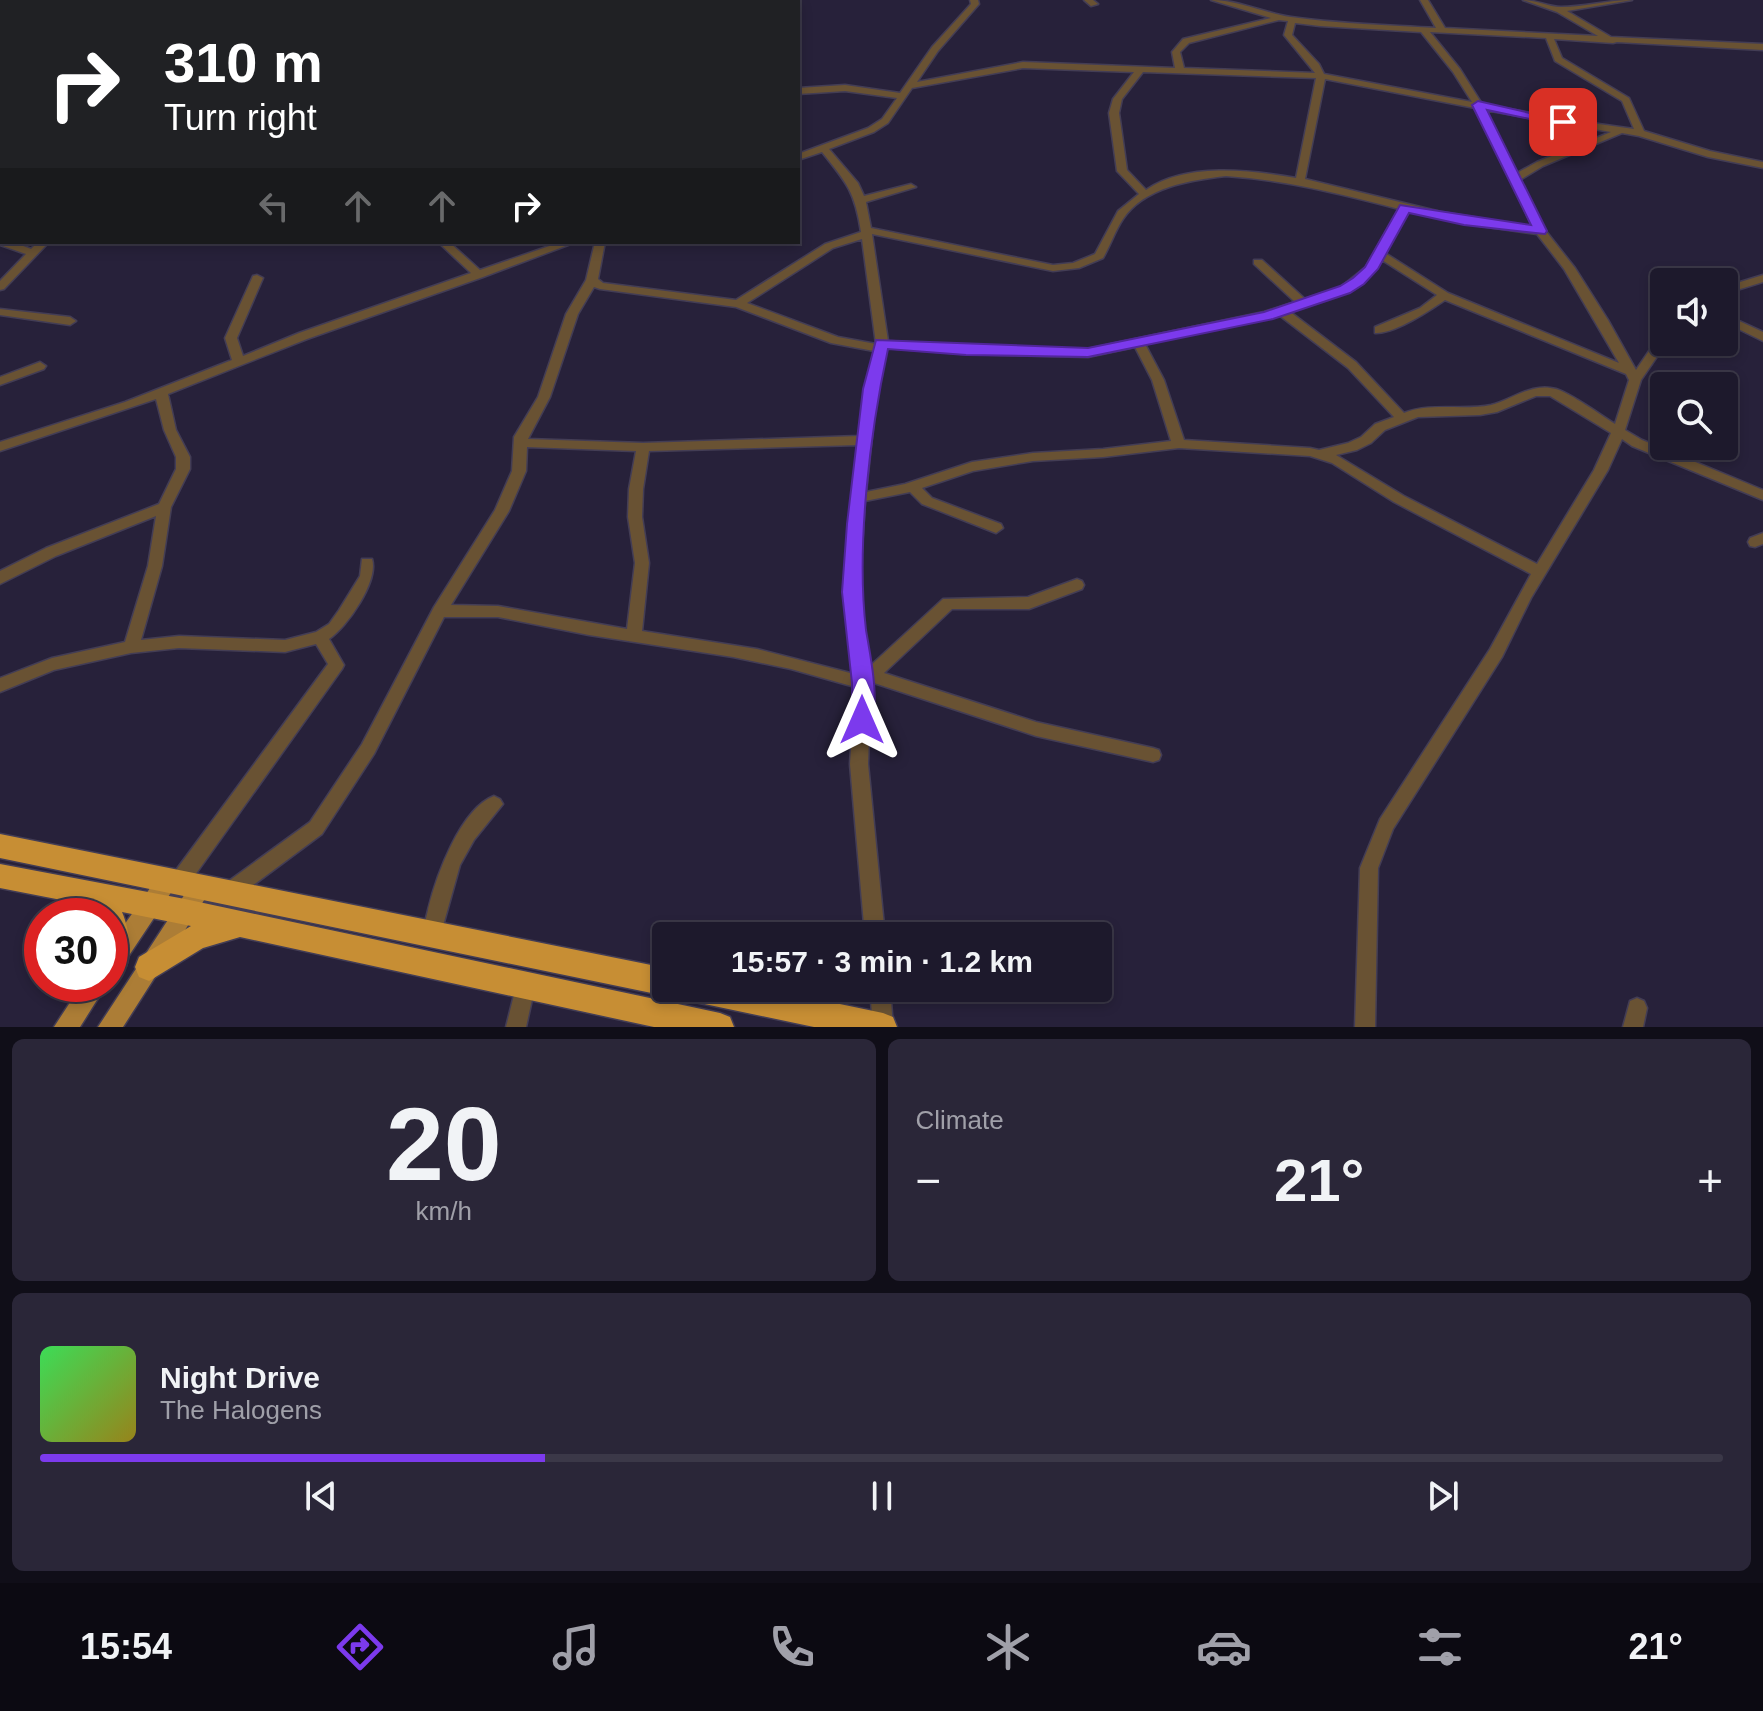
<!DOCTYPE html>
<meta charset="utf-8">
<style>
:root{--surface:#1d192c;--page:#2a2638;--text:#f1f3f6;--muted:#a0a0a9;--line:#3b3848;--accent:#7c3aed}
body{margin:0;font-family:Arial,sans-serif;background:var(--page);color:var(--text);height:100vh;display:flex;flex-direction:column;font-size:30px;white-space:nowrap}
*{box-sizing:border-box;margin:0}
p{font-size:26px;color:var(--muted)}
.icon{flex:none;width:44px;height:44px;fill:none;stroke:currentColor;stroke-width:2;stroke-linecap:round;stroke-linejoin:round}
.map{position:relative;height:1027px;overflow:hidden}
.side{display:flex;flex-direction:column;gap:12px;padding:12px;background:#100e18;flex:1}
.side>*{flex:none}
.hud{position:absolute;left:0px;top:0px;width:800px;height:244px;box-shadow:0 4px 12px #0003,0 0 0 2px var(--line);background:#202124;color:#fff;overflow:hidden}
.fabs{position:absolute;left:1650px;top:268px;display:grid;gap:16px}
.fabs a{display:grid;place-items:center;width:88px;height:88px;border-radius:8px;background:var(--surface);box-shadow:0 4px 12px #0003,0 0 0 2px var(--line);font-size:40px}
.speed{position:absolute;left:24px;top:898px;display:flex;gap:16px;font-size:40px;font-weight:700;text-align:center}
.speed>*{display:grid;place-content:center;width:104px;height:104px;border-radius:50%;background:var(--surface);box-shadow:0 4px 12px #0003,0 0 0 2px var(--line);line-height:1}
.speed .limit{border:12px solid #d22;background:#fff;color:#111}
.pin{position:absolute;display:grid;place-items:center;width:68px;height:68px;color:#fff;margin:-34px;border-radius:16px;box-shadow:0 4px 12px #0006}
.me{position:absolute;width:88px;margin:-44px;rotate:0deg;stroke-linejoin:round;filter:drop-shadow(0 0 6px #0008)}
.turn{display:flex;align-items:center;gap:28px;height:168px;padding:0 32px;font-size:36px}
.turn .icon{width:104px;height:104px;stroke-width:2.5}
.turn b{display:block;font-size:56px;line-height:68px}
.lanes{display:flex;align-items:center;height:76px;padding:0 32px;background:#0003;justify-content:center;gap:40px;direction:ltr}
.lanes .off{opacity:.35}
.big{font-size:60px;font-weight:700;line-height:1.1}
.side .widget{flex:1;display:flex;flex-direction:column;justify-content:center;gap:12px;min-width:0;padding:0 28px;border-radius:12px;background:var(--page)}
.side .dial{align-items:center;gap:0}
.dial b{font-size:104px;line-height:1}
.song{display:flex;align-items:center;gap:24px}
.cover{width:96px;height:96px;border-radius:12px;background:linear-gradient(135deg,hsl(130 70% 55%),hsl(50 70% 35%))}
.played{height:8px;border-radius:4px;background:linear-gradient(90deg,var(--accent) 30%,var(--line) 30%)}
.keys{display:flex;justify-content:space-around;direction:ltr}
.heat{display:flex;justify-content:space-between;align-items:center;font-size:44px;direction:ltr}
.side .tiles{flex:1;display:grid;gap:12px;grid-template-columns:1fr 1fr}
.widget:last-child{grid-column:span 2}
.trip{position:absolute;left:652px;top:922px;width:460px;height:80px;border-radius:8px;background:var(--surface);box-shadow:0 4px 12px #0003,0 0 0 2px var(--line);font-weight:700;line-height:80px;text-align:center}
.menu{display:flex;height:128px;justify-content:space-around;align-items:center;background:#0c0a12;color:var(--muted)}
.menu .icon{width:56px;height:56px}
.menu .current{color:var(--accent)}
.menu b{font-size:36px;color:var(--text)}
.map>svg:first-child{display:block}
</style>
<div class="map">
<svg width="1763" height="1027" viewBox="0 0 1763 1027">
<rect width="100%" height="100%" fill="#27213a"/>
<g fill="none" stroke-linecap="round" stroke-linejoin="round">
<defs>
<path id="minor" d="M258,0H266V2H258Z
M423,0H431L432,2H424Z
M716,0H724L715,2Z
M970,0H978L979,4L938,51L917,82L1023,62L1175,68L1172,52L1183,39L1271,18L1211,0C1238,0 1264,13 1291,17C1339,24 1388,25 1436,28L1420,0H1428L1445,28L1598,36L1557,12L1523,0C1536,0 1548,7 1561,7C1585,7 1608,0 1632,0L1567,11L1611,37L1763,44V50L1617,42L1613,43L1554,39L1562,58L1629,98L1644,131L1710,151L1763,162V168L1708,157L1639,136L1622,133L1543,166L1520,180L1545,230L1575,268L1608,320L1636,370L1660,335L1664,334V342H1667L1641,380L1625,430L1642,440L1763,490V500L1632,446L1622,439L1608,470L1531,598L1502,657L1393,829L1378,868L1375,1027H1355L1360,868L1380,819L1490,649L1531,574L1394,502L1332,463L1310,456L1179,448L1103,457L1033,461L973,471L922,488L932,498L1001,524L1003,528L996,533L922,504L910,492L865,501L859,592L869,667L943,599L1028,597L1077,579L1082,581L1084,585L1082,589L1029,609H952L884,673L1036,722L1153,748L1159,750L1161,755L1159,760L1153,762L1036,736L874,683L871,685L868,764L885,936H865L850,764L855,687L791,669L733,657L589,635L498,617H444L374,754L322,834L236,898L229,901L222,898L220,892L222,886L310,822L362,744L434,607L495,510L512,471L514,437L538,397L566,314L586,280L595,242H605L598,279L603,283L736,300L825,244L861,232C855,192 847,183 822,152L798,160V154L868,128L882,119L897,98L845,91L798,94V88L845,85L900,93L932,47L971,4ZM1279,20L1288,21L1284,35L1315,73L1184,68L1180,52L1189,43ZM1295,23L1320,26L1421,32L1453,72L1472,102L1324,74L1319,64L1292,35ZM1430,32L1546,38L1555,61L1622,101L1634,129L1563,119L1482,104L1460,69ZM1023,68L1134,72L1113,99L1109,113L1117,171L1139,194L1118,211L1095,254L1073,263L1053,265L871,228L866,202L916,187L911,184L864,196L858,183L829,149L874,132L888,123L912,88ZM1143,72L1316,78L1296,178C1251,170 1186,162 1146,190L1127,170L1119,113L1122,99ZM1325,79L1475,108L1533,227L1441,212L1305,179ZM1485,110L1611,132L1537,162L1517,173ZM1226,176C1285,180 1341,194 1399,209L1366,267L1341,287L1305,299L1262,260H1254V264L1295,302L1264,312L1088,349L966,346L888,341L872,234L1053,271L1079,268L1103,258C1110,246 1115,231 1123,219C1144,187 1191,180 1226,176ZM1408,211L1474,225L1537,234L1564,269L1619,363L1448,293L1385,253ZM862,239L876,344L838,337L747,303L833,248ZM1382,260L1437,295L1420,308L1375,327V333C1394,334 1429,311 1445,300L1626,374L1629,380L1615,424C1599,414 1572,394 1556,389C1532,382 1512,400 1491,405C1463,411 1431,402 1404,413L1356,362L1289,311C1323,300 1363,294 1382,260ZM594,287L600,289L736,307L831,343L874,351L865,389L859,436L643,443L528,439L550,397L578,314ZM1279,315L1348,368L1394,417L1375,424L1361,437L1348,443L1319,450L1310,448L1184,440L1164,380L1145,344ZM1135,347L1152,380L1171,441L1103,449L1033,453L972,462L905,484L866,492L877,389L887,348L966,354L1088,357ZM1536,396H1550L1611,433L1594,470L1537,564L1404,496L1336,455L1357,450L1371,443L1385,430L1418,417L1480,415L1497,412ZM858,445L849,524L845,592L854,674L757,649L642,631L649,563L642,517L643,489L649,451ZM527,447L636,451L629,489L628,517L635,563L627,629L498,606L451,605L509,511L526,471Z
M1084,0H1093L1098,4L1091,6Z
M0,54H2V60H0Z
M0,102H2V108H0Z
M0,184H2V192H0Z
M2,239V242H13L31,249L38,242H49L4,289L0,290V281L26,254L0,245Z
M438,242H449L480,270L561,242H576L483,277L307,339L168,394L176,430L190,457V469L171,507L162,566L141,640L179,636L285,640L316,632L329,624L339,610L360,576L362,559H372C379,581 347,627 329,639L344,665L342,669L185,889L178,892L171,889L169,883L171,877L328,664L316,644L285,652L179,648L131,653L54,670L0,692V678L52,658L125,642L148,566L156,516L56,556L0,584V571L46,548L159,504L176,469V457L164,430L156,399L0,451V442L125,402L232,360L225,338L253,276L257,275L263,278L237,338L243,356L299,333L471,273Z
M1763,275V282L1724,294V287Z
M0,309L70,317L76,321L70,325L0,315Z
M1724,314L1763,332V341L1724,322Z
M40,362L46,366L44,369L0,385V377Z
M1763,533V544L1755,547L1750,546L1748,542L1750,538Z
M494,796L500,799L503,804L474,840L460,865L439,940L432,943L425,940C421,931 426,920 428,910C436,877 460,809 494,796Z
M525,976L532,979L535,986L526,1027H506L518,979Z
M870,988H890L893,1027H873Z
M1637,998L1644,1001L1647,1008L1643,1027H1623L1630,1001Z"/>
<path id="major" d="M167,871L174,874L178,881L174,888L118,972L110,975V945L160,874Z
M201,877L208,880L212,887L208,894L123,1027H98L194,880Z
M82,984H107L80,1027H54Z"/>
<path id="highway" d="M0,834L666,968V988H678L666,996L0,858Z
M0,864L185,899L720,1013L730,1017L734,1027H654L240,937L203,948L149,981L139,977L135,967L139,957L191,926L122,912C129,928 132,950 126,966L116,969L110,967V916H94L87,905L0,888Z
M681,988H763L883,1013L893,1017L897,1027H814L695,1002L685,998Z"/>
</defs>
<use href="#minor" stroke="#433d55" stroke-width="3"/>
<use href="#major" stroke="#433d55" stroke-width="3"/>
<use href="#highway" stroke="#433d55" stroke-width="3"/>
<use href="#minor" fill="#695233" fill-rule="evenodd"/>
<use href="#major" fill="#ac7d36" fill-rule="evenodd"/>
<use href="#highway" fill="#c78e34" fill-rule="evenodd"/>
</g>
<path fill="#7c3aed" stroke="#51269a" stroke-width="2" d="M1478,101L1569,122L1563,126L1487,110L1547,231L1545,234L1464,225L1409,213L1378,269L1364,284L1350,293L1273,319L1088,357L966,355L888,349C870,432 856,546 866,630C870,654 881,704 870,727L862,729L855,727L852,720V683L842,592L847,524L863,389L876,340L1088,348L1264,312L1340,286L1353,278L1365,267L1400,205L1531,225L1472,105Z"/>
</svg>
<div class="fabs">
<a><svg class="icon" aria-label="sound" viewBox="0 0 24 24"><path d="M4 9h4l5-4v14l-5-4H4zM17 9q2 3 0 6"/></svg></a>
<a><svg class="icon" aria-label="search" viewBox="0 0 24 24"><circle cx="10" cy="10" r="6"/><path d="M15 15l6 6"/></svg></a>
</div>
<div class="speed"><div class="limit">30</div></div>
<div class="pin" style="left:1563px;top:122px;background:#d93025"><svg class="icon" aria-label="arrive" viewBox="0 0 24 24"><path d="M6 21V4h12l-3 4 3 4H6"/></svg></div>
<svg class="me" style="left:862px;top:720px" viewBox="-20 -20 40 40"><path d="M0-17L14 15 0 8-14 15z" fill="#7c3aed" stroke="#fff" stroke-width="4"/></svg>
<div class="trip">15:57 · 3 min · 1.2 km</div>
<div class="hud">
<div class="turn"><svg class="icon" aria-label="right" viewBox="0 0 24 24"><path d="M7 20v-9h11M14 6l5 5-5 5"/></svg><div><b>310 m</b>Turn right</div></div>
<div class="lanes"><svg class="icon off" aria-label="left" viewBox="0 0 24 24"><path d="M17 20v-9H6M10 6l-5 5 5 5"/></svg><svg class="icon off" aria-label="ahead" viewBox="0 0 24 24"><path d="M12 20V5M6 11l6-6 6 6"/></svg><svg class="icon off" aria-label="ahead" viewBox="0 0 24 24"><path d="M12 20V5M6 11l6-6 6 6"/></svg><svg class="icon" aria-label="right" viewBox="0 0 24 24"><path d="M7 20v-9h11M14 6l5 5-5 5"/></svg></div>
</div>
</div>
<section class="side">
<div class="tiles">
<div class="widget dial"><b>20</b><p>km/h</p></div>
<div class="widget"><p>Climate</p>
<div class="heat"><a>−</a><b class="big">21°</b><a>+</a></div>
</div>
<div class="widget">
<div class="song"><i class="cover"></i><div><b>Night Drive</b><p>The Halogens</p></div></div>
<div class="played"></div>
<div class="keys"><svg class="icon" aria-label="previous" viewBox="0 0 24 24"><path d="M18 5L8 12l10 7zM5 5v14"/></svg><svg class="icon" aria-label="pause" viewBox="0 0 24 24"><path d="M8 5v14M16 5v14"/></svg><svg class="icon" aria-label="next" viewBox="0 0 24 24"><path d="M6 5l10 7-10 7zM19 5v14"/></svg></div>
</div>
</div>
</section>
<nav class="menu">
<b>15:54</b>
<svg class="icon current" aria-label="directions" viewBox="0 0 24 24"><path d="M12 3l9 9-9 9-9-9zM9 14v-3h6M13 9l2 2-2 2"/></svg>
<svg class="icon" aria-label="music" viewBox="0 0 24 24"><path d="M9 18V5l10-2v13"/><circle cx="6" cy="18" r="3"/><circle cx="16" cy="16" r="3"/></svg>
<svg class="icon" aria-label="phone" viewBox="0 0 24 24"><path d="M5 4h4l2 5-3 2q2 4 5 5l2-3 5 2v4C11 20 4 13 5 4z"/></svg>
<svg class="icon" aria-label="climate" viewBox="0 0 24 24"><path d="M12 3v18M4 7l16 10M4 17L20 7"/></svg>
<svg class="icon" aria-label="car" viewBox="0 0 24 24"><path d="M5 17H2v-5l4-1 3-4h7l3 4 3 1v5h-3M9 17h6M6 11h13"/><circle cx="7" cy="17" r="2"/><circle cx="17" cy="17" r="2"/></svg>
<svg class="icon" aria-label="filters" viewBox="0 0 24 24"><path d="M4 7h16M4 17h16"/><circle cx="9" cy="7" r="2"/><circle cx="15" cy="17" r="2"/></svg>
<b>21°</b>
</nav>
